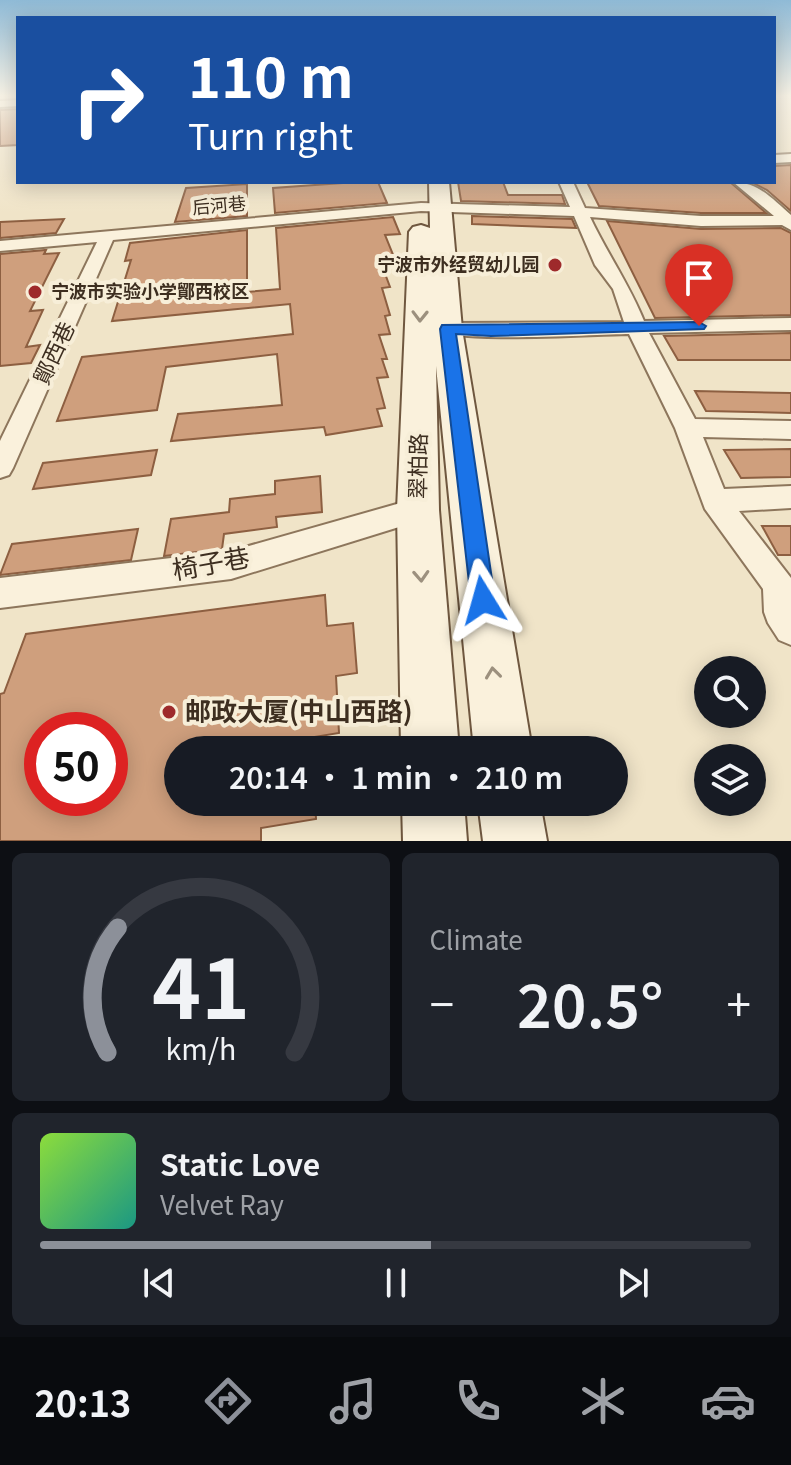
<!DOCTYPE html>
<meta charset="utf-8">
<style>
:root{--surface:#171b24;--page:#20242c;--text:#f1f3f6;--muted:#9ea1a6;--line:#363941;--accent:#8c9099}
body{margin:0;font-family:Georgia,"Noto Sans SC",serif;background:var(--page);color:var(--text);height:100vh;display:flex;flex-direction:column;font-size:30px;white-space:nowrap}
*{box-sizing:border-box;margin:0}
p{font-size:26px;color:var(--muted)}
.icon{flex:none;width:44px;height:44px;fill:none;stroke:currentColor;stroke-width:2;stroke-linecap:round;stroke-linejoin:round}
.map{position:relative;height:841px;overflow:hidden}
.panel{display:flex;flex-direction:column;gap:12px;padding:12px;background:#0d0f14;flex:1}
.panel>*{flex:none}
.banner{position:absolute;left:16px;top:16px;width:760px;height:168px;border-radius:0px;box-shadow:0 4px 20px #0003;background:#1a4fa0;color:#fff;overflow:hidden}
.buttons{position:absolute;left:694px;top:656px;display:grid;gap:16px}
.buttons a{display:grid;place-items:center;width:72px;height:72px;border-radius:50%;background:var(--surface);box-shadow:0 4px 20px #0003;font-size:40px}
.speed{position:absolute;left:24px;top:712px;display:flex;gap:16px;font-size:40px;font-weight:700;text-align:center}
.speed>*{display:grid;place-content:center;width:104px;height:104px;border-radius:50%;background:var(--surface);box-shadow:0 4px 20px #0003;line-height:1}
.speed .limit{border:12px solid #d22;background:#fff;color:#111}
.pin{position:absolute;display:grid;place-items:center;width:68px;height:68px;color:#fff;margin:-82px -34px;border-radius:50% 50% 50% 0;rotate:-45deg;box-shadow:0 0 8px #0007}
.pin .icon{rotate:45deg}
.me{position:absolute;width:88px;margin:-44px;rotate:352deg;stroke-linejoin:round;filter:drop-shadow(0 0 6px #0008)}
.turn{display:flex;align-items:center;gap:28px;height:168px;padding:0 40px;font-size:36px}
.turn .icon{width:104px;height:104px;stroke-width:2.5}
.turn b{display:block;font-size:56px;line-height:68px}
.big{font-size:60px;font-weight:600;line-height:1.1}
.panel .widget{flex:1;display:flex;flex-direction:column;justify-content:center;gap:12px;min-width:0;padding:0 28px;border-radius:12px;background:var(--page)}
.panel .dial{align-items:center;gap:0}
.dial svg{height:208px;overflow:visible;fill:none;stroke:var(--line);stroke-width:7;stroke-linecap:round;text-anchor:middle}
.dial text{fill:var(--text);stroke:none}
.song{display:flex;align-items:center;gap:24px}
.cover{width:96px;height:96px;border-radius:12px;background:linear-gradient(135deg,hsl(90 70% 55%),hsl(170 70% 35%))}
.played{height:8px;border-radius:4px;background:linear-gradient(90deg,var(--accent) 55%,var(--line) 55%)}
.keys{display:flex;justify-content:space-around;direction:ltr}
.heat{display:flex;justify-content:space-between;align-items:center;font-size:44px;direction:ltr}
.panel .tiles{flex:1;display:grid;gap:12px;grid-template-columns:1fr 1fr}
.widget:last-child{grid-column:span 2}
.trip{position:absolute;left:164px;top:736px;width:464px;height:80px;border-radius:40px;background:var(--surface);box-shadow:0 4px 20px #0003;font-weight:600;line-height:80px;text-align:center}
.tab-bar{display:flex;height:128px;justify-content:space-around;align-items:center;background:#090b0e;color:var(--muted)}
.tab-bar .icon{width:56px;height:56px}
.tab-bar .current{color:var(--accent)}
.tab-bar b{font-size:36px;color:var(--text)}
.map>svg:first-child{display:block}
</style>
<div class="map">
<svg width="791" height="841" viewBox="0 0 791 841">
<rect width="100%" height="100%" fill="#f0e4c8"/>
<path fill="#cf9f7d" stroke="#8d5f41" stroke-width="2" fill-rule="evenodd" d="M18,109V145L0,146V110Z
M791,165V211L767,190L751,182H774V166Z
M357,182H378L387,203L275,213L273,188Z
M458,182H503L508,195H562L565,204L461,201Z
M587,182H730L766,213H701L599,206Z
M247,184V216L175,222L186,188Z
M472,216L572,219L576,228L472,224Z
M393,217L400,234L385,235L396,262L381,263L390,287L382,288L390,315L385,316L390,334L379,335L387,359H382L388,377L377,378L385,408L377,409L382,426L326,435L324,427L171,441L178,414L282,405L277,354L166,367L157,410L57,421L82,357L293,334L290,304L112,321L131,260L125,261L130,243L247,230V292L280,289L276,228Z
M64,219L56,233L0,238V222Z
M607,221L701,229L781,228L791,233V315L655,318Z
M46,250L44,254L59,253L30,311L43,310L26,347L40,345L31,363L0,366V254Z
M791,333V360H678L664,336Z
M695,391L791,393V413L706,411Z
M791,449V477L741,478L724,450Z
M157,450L151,475L33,489L43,463Z
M320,476L322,512L276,517L277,527L224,534L222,549L164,556L171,519L229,512L230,499L275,494V481Z
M762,526H791V555H778Z
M138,529L131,560L0,575L12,544Z
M325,595L327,626L353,623L357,673L336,676L339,733L314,737V750H178V802H315L316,819L261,828V841H0V694L4,693L26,634ZM42,730H110V798H42Z"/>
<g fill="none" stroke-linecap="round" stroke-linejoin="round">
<defs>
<path id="minor" d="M18,100V106L0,107V101Z
M791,154V162L774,163V155Z
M559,182H573L585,208L701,216H774L733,182C759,182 773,200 791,215V230L782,225L701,226L590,217C607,253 629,284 644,321L791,318V330L649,333L695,419L791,421V439L703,437L724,489L791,486V508L739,511L791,578V645L779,640L768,623L764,612L763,589L705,509L675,428L629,334C601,334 450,344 437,329L447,323L624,322L613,289L595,265L574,216L421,211L113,240L13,468L9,475L0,478V441L97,242L0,251V241L421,203L570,207Z
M418,498L428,502L432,510L428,518L231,579L0,608V578L231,551Z"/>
<path id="secondary" d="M429,182H449L462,329L532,750H474L436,366L439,510L459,750H401L397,510L409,232L413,227L421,225L430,228Z
M402,802H464L467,841H403Z
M478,802H540L547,841H483Z"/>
</defs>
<use href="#minor" stroke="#8d765c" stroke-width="4"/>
<use href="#secondary" stroke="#6f573f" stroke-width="4"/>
<use href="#minor" fill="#faf1dc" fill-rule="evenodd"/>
<use href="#secondary" fill="#faf1dc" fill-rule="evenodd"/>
</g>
<defs><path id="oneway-chevron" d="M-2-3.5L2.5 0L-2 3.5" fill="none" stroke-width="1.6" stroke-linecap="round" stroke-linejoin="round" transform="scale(2)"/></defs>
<g stroke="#9c907e">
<use href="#oneway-chevron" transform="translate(420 316) rotate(91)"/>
<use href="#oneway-chevron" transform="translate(421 576) rotate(87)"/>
<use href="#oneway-chevron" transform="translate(493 673) rotate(-97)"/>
</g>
<linearGradient id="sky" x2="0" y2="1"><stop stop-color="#8fbad6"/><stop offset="0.45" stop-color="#f8f3e6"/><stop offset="1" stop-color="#f8f3e6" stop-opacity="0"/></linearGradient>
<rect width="791" height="213" fill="url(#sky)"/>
<path fill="#1a73e8" stroke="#114b97" stroke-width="2" d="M699,322L706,326L704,329L491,336L456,334L495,600L492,608L483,611L474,608L471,600L440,329L442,325Z"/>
<g fill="#9e2a2b" stroke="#f7eed8" stroke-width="3">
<circle cx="555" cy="265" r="8"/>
<circle cx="35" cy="292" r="8"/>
<circle cx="169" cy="712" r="8"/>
</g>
<g text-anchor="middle" stroke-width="8" stroke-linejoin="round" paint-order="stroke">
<g font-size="18" fill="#3d2e20" stroke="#f7eed8">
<text transform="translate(219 206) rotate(-5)" y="6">后河巷</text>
</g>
<g font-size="18" font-weight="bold" fill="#3d2e20" stroke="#f7eed8" text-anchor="end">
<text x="539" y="271">宁波市外经贸幼儿园</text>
<text x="51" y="298" text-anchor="start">宁波市实验小学鄮西校区</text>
</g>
<g font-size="22" fill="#3d2e20" stroke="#f7eed8">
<text transform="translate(54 353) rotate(-65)" y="8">鄮西巷</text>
<text transform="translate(418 466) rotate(-89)" y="8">翠柏路</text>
</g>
<g font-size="26" fill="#3d2e20" stroke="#f7eed8">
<text transform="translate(211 564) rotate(-10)" y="9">椅子巷</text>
</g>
<g font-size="26" font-weight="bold" fill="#3d2e20" stroke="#f7eed8" text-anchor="start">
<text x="185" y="721">邮政大厦(中山西路)</text>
</g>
</g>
</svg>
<div class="buttons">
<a><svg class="icon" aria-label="search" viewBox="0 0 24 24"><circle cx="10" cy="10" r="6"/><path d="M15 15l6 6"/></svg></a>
<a><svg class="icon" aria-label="layers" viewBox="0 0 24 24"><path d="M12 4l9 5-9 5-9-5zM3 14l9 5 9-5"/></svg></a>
</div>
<div class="speed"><div class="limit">50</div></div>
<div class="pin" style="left:699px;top:326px;background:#d93025"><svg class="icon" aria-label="arrive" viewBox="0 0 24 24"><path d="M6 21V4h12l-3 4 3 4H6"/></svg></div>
<svg class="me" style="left:483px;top:600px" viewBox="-20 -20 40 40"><path d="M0-17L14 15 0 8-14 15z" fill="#1a73e8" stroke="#fff" stroke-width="4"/></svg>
<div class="trip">20:14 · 1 min · 210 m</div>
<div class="banner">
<div class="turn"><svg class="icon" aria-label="right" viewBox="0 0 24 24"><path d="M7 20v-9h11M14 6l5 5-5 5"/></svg><div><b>110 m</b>Turn right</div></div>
</div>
</div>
<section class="panel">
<div class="tiles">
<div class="widget dial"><svg viewBox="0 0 100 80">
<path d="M14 69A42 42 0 1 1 86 69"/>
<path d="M14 69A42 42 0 0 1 18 21" stroke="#8c9099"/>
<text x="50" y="56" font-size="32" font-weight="700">41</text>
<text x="50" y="72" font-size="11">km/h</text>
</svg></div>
<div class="widget"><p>Climate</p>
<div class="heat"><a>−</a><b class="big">20.5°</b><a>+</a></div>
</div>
<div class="widget">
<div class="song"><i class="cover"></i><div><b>Static Love</b><p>Velvet Ray</p></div></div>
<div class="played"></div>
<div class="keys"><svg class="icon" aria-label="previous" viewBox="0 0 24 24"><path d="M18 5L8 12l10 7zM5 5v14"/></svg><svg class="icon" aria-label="pause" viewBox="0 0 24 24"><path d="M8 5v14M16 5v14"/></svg><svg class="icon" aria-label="next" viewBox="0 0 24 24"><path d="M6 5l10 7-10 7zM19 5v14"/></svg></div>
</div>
</div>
</section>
<nav class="tab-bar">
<b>20:13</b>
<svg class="icon current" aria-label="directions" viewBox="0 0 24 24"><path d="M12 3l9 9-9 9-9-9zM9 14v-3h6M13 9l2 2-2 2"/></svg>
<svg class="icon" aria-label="music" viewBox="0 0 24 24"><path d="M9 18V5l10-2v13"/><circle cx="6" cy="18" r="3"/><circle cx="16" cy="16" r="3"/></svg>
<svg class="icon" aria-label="phone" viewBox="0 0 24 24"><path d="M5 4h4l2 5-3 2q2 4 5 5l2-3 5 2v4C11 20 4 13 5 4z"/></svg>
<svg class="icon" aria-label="climate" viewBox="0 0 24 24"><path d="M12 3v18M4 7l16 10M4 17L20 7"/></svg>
<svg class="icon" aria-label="car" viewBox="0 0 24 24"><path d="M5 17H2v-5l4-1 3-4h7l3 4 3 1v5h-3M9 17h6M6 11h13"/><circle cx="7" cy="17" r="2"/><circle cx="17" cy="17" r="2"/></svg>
</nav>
